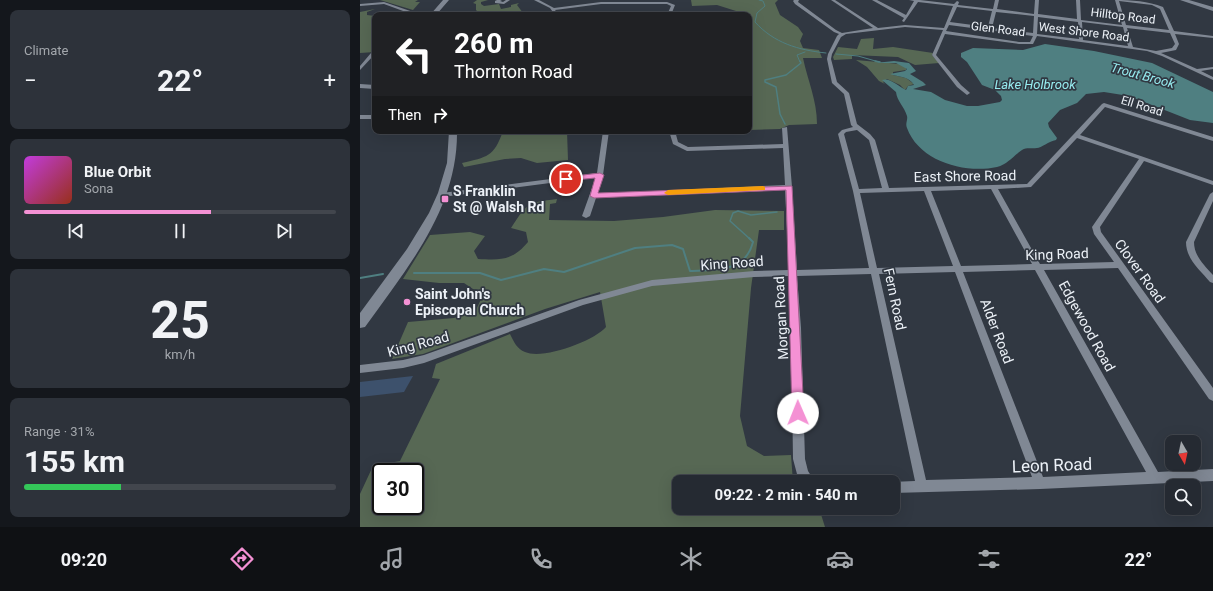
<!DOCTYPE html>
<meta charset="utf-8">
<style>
:root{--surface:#252a32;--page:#2d323a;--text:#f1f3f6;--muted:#a3a7ac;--line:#42464d;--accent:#f491d4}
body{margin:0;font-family:Roboto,sans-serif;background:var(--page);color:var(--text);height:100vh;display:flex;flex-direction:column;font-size:15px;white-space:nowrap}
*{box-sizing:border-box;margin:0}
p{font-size:13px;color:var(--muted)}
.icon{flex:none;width:22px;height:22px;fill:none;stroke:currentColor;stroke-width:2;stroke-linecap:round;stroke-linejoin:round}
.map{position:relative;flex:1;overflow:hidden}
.drawer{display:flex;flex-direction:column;gap:10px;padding:10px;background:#14171c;width:360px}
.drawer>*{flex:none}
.banner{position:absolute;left:12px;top:12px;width:380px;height:122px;border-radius:8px;box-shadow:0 4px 16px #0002,0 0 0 1px var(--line);background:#202124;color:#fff;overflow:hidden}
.needle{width:26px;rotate:171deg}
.buttons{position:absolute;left:805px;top:435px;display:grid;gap:8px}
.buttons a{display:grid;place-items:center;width:36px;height:36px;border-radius:8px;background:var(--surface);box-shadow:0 4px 16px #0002,0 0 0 1px var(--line);font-size:20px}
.speed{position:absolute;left:12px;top:463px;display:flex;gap:8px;font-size:20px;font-weight:700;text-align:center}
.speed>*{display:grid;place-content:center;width:52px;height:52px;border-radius:50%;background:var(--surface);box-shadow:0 4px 16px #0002,0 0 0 1px var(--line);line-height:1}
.speed .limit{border:2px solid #111;border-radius:6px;background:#fff;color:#111}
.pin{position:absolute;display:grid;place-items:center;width:34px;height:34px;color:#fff;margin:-17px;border:2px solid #fff;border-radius:50%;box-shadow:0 1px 4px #0007}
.me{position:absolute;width:44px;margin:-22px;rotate:359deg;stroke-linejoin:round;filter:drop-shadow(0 0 3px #0008)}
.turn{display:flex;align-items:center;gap:14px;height:84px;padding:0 16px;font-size:18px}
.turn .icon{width:52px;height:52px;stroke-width:2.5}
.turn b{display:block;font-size:28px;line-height:34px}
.then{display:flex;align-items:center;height:38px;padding:0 16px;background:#0003;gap:8px;font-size:15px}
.big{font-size:30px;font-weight:700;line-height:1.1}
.drawer .tile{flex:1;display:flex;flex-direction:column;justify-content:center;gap:6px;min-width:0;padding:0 14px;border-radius:8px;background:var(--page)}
.drawer .dial{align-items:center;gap:0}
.dial b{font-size:52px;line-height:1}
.song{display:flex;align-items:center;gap:12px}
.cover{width:48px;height:48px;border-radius:6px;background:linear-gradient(135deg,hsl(290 70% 55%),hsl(10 70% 35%))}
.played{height:4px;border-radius:2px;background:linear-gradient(90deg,var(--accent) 60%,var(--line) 60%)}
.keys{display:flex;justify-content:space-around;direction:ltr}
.heat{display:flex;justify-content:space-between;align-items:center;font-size:22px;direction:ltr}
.charge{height:6px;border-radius:3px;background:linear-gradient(90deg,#34c759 31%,var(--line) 0)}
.trip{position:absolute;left:312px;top:475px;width:228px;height:40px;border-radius:8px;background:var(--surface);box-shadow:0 4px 16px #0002,0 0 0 1px var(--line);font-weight:700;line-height:40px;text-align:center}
.tabs{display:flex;height:64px;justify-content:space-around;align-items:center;background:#0f1114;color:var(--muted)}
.tabs .icon{width:28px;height:28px}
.tabs .current{color:var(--accent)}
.tabs b{font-size:18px;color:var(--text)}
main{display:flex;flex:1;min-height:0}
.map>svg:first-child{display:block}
</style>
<main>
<section class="drawer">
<div class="tile"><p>Climate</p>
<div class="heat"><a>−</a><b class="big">22°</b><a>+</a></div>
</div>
<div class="tile">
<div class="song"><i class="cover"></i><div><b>Blue Orbit</b><p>Sona</p></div></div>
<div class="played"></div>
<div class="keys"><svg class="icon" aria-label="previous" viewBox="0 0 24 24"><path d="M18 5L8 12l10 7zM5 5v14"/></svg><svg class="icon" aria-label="pause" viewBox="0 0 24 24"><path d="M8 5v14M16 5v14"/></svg><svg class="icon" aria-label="next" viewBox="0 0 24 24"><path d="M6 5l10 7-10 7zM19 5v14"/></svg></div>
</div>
<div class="tile dial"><b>25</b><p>km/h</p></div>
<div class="tile"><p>Range · 31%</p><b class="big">155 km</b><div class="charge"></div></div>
</section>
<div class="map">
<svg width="853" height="527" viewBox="0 0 853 527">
<rect width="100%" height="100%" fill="#313842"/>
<path fill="#576854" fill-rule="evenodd" d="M20,0H58L55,2H60L53,10Z
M117,0H128L121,2V4L124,6L139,4L141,9L151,7V5L159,3L157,5L163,13L162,15H137L131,11L118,12L116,10V4L113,3Z
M331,0H418L415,3L420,15L438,27L443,34L440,41L443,48L459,50L462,58H443C448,82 457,100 457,124L429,125L420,129L389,130V15H374L376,11L357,5L332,6Z
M15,9L7,12V15L15,16V52L0,53V12Z
M514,38L513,49L533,47L573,53L572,55L579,63L555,65L538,57L492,55V59L474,60L473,57L478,47L497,49L501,39Z
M496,60L540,64L546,67V70L533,72V75L546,78L554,84L548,86L545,90L540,85L527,79L523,82L525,84L519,81L507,67Z
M143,131H207L208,160L177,163L161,158L145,159L104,167L102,163C127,157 134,157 143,131Z
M197,199L196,203L190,204L189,220L254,221L303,217L355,210L424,211V230H399L391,288L380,416L387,446L404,456L431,455L433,482H319V508H459L465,527H0V494L13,466L40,461L80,379L72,378L76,364L150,334C154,342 157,349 165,352C183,360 234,341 246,327L240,292L185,309L63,354L32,359L48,322L94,318L115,312L122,297L121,291L113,289L104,283H79L43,279L70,235L110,232L125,236L114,251L118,259C141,260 152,261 168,242L166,232L151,228C168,202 167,203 197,199ZM21,472H55V506H21Z"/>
<path fill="#4f7f81" d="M685,44L734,51L792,63L853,92V123L830,120L769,96L744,92L726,94L717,103L700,110L688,123L689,127L697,138L696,140C689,141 681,148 677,148C671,149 667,147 662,150C653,156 648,164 637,167C604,174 559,161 547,128C545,124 548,120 547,116C544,106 537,101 536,92L522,80C530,77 539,87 546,90L548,86L554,85C549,76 538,77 530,74L545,71L547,69L536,63H515L534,61L549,63L556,71L550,74L563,82L566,85L553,89L571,92L585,100L607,106H618L640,102L642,100L641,96L635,90L622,85L607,62L601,57V53L613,48L663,50Z"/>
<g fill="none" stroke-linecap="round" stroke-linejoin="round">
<path stroke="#4f7f81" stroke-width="1" d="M399,0L403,1L405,6L397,13L395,22C414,43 438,50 466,53
M476,54L498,56L519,62
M440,62L437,55L445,52"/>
<path stroke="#4f7f81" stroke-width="1.5" d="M515,61L520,62
M425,124L420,114L416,87L405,82V80L426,75L441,63L440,61
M390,239L370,221L373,213L378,211L391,215L417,212"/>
<path stroke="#4f7f81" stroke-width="2" d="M54,273H120L141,280L184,269L204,272L275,248L312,245L323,249L330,271C357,269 385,273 393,242L389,238
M0,278L23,274"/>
</g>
<path fill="#3d516c" d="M53,376L44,392L0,397V382Z"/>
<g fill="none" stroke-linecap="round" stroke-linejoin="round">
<path fill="#808894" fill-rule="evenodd" d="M137,0H142L140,1L143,2L146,0H150L144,4L135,3V1Z
M174,0H179L194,8L241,2H307L315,5L311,15H307L311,6L307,4H241L195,10L199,15H195L190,8Z
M434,0H439L438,2L476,30L482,33L513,28L471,0H475L518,28L545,25L584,28L593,6L558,2L544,22L542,21L544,18L512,0H517L546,15L554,1L549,0H560L594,4L597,1L599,2L598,5L633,9L635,0H639L637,9L674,14L675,0H679L678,14L717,19L716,0H720L721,20L762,25L755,0C772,0 788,1 803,7L814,31L853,36V38L815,34L819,44L816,50L801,53L837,69L853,67V69L841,71L853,77V80L802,56L787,51L677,36L673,44H659L585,34L576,55L601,85L609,92L610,93L607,95L597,87L572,55L583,30L545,27L486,34L481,37L472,54L471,59L477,82L489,93L497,124L510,134L515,140L529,188L667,184L742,104L744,103L853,137V141L745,107L720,135L853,181V185L784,161L740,227L741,232L853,388V401L849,399L758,268L684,270L798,472L853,469V481L680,489L533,493V482H531L555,481L511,274L437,276L441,328L445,459L448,471L455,482H442L437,474L433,459L431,328L429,276L394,277L292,286L223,305L64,363L43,368L0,373V365L43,360L64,355L219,300L292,280L394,271L429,270L425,189L236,198L230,216L226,218L222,216L236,177L82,197L79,195L82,193L237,173L243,131H249L243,175L237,194L425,185L423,148L327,151L313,144L309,131H315L318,142L328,147L423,144L422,128L427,127L432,187L437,270L509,268L493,191L478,134L482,130L493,127L491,125L484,94L472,83L467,59L468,54L477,36L479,34L474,32L435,4L433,1ZM759,1L792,5L800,9L809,30L766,25ZM597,7L632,11L628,27L590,22ZM636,12L674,16L673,33L632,28ZM678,17L718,22L719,39L677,34ZM722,22L763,27L768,46L723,40ZM589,25L673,36L670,42H659L586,31ZM767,28L810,33L815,44L812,48L796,51L773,47ZM497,130L509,140L522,188L499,189L484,134L486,132ZM717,138L779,159L732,227L734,234L754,262L680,264L638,189L671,187ZM631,189L672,264L601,266L571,191ZM564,191L593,266L517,268L500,193ZM675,270L786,472L683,477L603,272ZM595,272L672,477L566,480L519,274Z
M24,2L59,14L60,15H54L24,4L0,6V4Z
M11,53H15V54L0,70V66Z
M0,84L15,85V89L0,88Z
M0,115H15V119H0Z
M853,192V201L834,242C834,256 844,265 853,275V283L850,282C840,270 826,259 826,242L850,194Z"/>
<path fill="#808894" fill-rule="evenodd" d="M83,0H89L76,15H70Z
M820,0H829L853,7V11Z
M89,131H97C98,208 48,267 5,327L0,328V313L47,249L69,213L78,193L87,163Z"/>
</g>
<path fill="#f491d4" stroke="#9f5e8a" d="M240,173L244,175L238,193L432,186L444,413L442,417L438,418L434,417L432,413L426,190L234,198L230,196L235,178L206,181L203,179L206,177Z"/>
<path fill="#f59e0b" d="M403,186L405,187V190L308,195L304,193L308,190Z"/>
<g fill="#f491d4" stroke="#313842" stroke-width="1.5">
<rect x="81" y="195" width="8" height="8" rx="2"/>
<circle cx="47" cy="302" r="4"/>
</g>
<g text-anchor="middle" stroke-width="3.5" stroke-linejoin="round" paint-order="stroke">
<g font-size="12" fill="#ecf1f7" stroke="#313842">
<text transform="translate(763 16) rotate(7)" y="4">Hilltop Road</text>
<text transform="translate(638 29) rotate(7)" y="4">Glen Road</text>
<text transform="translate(724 32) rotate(7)" y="4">West Shore Road</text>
<text transform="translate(782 106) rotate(17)" y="4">Ell Road</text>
</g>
<g font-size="13" font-style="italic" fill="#97ecf0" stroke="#313842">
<text transform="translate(783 75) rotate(15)" y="5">Trout Brook</text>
<text x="675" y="89">Lake Holbrook</text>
</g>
<g font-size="14" fill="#ecf1f7" stroke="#313842">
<text transform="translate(605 176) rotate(-1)" y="5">East Shore Road</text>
<text transform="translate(697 254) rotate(-2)" y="5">King Road</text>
<text transform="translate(372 263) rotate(-4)" y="5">King Road</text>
<text transform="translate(780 271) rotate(54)" y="5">Clover Road</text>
<text transform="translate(535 299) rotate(78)" y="5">Fern Road</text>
<text transform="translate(421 318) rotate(-93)" y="5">Morgan Road</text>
<text transform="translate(727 326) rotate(61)" y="5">Edgewood Road</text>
<text transform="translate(637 331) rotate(69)" y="5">Alder Road</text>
<text transform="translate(58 344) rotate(-15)" y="5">King Road</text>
</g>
<g font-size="14" font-weight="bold" fill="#ecf1f7" stroke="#313842" text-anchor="start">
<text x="93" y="196">S Franklin<tspan x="93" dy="16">St @ Walsh Rd</tspan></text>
<text x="55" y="299">Saint John's<tspan x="55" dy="16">Episcopal Church</tspan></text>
</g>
<g font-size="17" fill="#ecf1f7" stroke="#313842">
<text transform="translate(692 465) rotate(-2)" y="6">Leon Road</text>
</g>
</g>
</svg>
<div class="buttons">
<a><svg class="needle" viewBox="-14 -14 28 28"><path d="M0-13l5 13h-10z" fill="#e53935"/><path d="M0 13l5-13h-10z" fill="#a3a7ac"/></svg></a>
<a><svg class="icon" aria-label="search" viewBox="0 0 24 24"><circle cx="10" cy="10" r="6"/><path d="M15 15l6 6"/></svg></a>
</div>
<div class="speed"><div class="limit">30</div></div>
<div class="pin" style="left:206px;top:179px;background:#d93025"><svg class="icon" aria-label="arrive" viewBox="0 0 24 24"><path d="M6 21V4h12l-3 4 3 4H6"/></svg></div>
<svg class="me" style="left:438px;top:413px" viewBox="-20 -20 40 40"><circle r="19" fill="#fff"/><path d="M0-13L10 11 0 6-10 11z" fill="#f491d4"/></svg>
<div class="trip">09:22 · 2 min · 540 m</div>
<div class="banner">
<div class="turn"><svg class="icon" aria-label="left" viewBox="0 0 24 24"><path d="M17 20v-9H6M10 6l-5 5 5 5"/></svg><div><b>260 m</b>Thornton Road</div></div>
<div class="then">Then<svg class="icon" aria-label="right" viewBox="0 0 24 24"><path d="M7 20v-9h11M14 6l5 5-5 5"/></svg></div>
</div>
</div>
</main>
<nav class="tabs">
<b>09:20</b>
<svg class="icon current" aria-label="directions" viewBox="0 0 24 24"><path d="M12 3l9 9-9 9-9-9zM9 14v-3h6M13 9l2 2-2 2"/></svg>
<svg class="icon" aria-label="music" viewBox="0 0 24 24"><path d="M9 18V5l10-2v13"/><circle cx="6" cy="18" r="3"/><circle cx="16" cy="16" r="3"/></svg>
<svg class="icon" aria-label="phone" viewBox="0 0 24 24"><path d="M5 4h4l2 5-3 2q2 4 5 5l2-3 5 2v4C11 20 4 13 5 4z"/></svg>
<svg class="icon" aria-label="climate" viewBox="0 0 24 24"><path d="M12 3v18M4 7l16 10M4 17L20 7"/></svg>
<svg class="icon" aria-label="car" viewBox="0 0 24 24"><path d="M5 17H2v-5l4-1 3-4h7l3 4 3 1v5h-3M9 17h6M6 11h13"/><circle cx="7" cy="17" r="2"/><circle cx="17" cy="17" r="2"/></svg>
<svg class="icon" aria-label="filters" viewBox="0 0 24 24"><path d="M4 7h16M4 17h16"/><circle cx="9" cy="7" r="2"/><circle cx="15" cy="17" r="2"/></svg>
<b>22°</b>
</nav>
